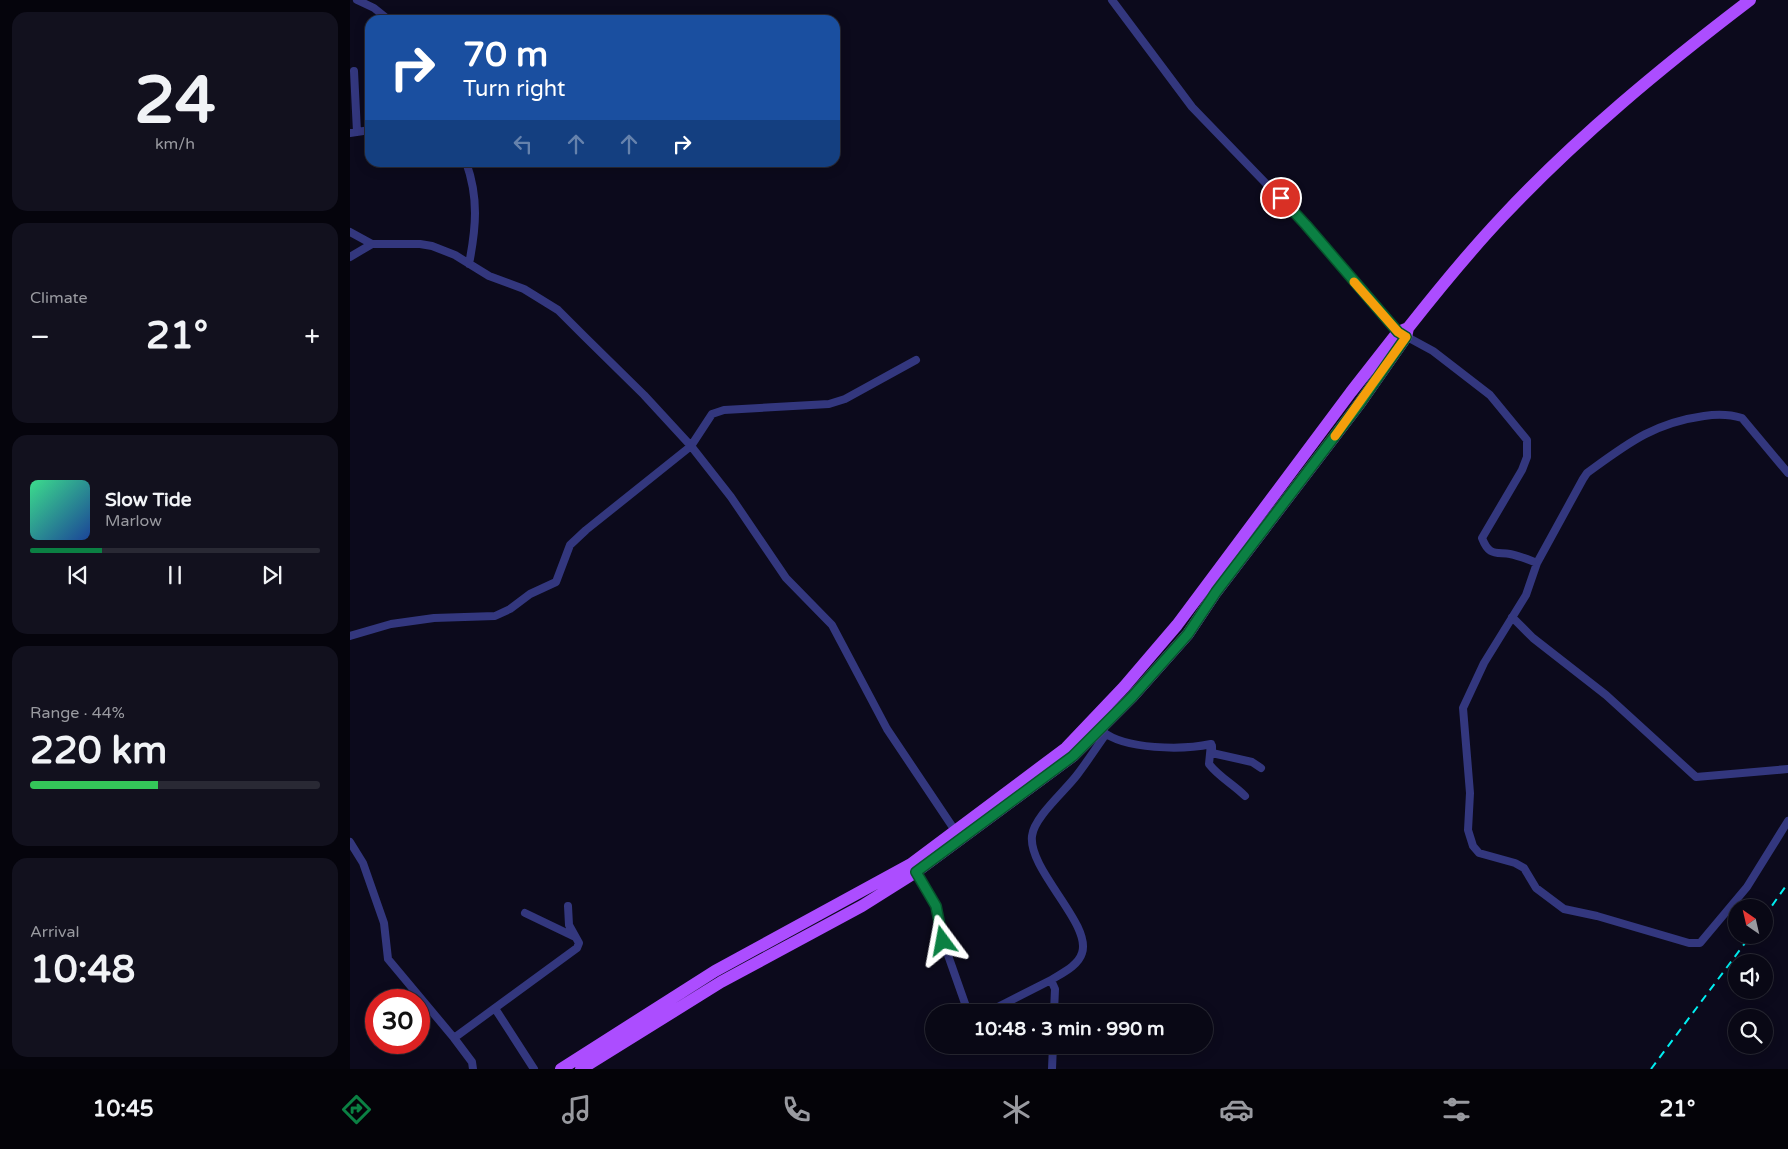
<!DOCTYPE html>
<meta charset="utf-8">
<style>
:root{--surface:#090815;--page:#12111e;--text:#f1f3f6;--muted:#999aa0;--line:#292934;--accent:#0b8043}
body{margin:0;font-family:"Varela Round",sans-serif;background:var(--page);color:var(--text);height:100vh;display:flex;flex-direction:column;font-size:19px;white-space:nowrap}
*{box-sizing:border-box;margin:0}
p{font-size:16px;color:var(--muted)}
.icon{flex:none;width:28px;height:28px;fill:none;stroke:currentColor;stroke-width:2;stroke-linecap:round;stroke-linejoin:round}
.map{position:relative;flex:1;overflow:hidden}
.side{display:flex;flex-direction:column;gap:12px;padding:12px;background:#05040c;width:350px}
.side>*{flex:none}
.banner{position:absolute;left:15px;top:15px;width:475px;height:152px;border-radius:15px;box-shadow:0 2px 12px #0003,0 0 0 1px var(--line);background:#1a4fa0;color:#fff;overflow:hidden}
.needle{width:32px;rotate:326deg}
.buttons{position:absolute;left:1378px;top:899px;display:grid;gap:10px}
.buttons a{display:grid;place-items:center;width:45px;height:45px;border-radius:50%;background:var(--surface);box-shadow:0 2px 12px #0003,0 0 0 1px var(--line);font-size:25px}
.speed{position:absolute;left:15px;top:989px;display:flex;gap:10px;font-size:25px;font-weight:700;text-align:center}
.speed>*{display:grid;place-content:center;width:65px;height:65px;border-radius:50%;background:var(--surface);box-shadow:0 2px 12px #0003,0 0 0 1px var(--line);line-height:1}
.speed .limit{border:8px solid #d22;background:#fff;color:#111}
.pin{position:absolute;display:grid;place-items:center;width:42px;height:42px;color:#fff;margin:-21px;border:2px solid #fff;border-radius:50%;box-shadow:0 1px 5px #0007}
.me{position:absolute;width:55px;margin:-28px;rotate:347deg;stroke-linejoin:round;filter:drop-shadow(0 0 4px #0008)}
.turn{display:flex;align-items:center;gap:18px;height:105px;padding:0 15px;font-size:22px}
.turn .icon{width:65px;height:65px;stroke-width:2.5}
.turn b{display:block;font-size:35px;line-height:42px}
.lanes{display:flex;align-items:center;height:48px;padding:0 15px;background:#0003;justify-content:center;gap:25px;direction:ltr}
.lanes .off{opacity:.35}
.big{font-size:38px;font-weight:700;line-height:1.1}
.side .widget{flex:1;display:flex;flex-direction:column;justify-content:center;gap:8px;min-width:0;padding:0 18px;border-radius:15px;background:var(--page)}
.side .dial{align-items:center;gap:0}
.dial b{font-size:65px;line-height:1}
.song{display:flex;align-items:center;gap:15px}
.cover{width:60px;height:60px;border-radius:8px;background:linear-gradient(135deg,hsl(150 70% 55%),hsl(220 70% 35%))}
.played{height:5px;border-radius:2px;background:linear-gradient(90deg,var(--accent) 25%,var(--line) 25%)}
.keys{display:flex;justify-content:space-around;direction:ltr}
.heat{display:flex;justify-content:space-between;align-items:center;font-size:28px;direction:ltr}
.charge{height:8px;border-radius:4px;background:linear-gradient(90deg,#34c759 44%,var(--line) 0)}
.trip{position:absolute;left:575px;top:1004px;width:288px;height:50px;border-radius:25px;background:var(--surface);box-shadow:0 2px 12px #0003,0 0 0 1px var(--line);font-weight:700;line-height:50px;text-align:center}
.menu{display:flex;height:80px;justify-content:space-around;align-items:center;background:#040308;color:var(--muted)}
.menu .icon{width:35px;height:35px}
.menu .on{color:var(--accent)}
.menu b{font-size:22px;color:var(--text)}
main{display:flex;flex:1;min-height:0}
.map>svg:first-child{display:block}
</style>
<main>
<section class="side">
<div class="widget dial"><b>24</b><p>km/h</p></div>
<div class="widget"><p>Climate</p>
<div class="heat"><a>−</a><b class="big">21°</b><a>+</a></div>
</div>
<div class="widget">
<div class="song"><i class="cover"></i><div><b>Slow Tide</b><p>Marlow</p></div></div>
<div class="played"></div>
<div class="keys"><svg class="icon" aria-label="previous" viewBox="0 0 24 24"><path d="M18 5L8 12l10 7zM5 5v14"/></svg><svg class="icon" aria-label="pause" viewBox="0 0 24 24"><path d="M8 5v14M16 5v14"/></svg><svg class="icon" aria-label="next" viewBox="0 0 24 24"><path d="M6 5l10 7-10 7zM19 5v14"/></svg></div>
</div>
<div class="widget"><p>Range · 44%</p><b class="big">220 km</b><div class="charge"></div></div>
<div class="widget"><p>Arrival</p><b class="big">10:48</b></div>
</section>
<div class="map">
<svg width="1438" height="1069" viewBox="0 0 1438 1069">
<rect width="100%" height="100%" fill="#0c0a1c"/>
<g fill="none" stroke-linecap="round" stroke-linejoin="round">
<path stroke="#33377e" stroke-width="8" d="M7,0L24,8L39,20
M762,0L842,107L956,225L1048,332L1083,351L1140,395L1177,440V457L1172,470L1132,538C1139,556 1145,552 1160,554C1170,556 1179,560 1187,563
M4,71L7,132
M0,133L20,130
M116,162C129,198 126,228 119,264
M0,232L22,244H70L82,246L105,255L139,276L174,289L208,310L234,336L294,395L341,446L381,497L436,578L482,625L537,729L606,832
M0,257L22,244
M1438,473L1392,418C1379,414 1367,414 1354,416C1303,423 1277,444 1237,473L1233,479L1187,563L1176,595L1134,663L1113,708L1120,793L1118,830L1123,846L1129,853L1165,863L1174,868L1186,888L1214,909L1247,916L1339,943H1350L1397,887L1438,821
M1162,617L1183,638L1256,695L1346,777L1438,769
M0,636L41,624L84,618L145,616L160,609L180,594L206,582L220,545L236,530L341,446L362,414L374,410L479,404L495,399L566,360
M752,731C775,750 833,750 861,744
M861,744L859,764C869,777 883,784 895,796
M862,746V753L902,762L911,768
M0,842L13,863L34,923L38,959L104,1038L227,948L229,943L219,925L218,906
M566,872L586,906L593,941L618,1012
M175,913L225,937
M701,980C712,973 728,966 732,953C742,924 678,870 682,836C684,817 715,791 727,775C737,762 746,748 756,734
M146,1010L184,1069
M638,1012L701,980L705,989L704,1012
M104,1038L122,1062L123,1069
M702,1069L703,1045"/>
<path stroke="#ac4dff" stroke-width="12" d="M211,1069L365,971L561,864L716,748L774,687L827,625L1001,392L1048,332L1058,328C1088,290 1119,252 1152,217C1227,137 1312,67 1400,0
M231,1069L371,982L512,906L566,872L723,756L782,697L838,634L866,592L1010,403L1056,337L1058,328"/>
<path stroke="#00eef1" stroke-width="2" stroke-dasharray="8 6" stroke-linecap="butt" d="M1414,917L1438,883
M1301,1069L1401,935"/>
</g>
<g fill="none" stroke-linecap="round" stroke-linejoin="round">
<defs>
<path id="route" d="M593,941L586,906L566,872L723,756L782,697L838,634L866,592L1010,403L1056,337L1048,332L956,225L931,198"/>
</defs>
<use href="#route" stroke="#07532c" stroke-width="12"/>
<use href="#route" stroke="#0b8043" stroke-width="9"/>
<path stroke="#f59e0b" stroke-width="9" d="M985,436L1056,337L1048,332L1004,282"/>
</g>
</svg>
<div class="buttons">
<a><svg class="needle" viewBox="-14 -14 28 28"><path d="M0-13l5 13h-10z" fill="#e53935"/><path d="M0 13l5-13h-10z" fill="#999aa0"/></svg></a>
<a><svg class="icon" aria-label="sound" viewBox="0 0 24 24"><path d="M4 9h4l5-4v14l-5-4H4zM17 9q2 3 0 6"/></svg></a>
<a><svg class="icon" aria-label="search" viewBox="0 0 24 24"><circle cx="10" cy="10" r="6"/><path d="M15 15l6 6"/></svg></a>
</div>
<div class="speed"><div class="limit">30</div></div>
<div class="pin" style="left:931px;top:198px;background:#d93025"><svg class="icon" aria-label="arrive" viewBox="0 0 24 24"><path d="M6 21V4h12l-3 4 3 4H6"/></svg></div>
<svg class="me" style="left:593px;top:941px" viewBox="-20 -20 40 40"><path d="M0-17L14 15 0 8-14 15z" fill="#0b8043" stroke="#fff" stroke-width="4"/></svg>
<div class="trip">10:48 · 3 min · 990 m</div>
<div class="banner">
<div class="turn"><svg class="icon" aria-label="right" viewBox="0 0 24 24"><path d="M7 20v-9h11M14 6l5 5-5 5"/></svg><div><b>70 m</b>Turn right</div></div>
<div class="lanes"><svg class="icon off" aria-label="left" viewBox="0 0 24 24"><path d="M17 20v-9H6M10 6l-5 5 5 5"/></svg><svg class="icon off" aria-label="ahead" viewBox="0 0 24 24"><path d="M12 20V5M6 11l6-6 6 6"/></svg><svg class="icon off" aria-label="ahead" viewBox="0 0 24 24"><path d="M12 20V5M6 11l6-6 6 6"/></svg><svg class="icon" aria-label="right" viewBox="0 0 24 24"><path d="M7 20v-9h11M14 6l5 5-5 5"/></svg></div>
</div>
</div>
</main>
<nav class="menu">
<b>10:45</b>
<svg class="icon on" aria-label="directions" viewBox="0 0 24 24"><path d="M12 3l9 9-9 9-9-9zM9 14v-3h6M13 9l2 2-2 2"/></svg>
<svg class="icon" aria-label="music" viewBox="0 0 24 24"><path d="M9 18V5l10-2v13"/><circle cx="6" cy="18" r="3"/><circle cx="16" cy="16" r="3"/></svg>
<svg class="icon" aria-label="phone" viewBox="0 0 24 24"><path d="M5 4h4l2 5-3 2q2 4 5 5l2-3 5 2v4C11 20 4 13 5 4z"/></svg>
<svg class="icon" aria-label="climate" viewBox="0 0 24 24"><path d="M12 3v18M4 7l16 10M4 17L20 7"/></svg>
<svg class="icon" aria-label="car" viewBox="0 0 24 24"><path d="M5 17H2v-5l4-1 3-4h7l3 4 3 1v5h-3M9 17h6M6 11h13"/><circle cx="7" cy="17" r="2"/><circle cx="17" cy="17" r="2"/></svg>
<svg class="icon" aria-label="filters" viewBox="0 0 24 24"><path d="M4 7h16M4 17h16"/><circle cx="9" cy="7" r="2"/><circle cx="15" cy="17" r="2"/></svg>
<b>21°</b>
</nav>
